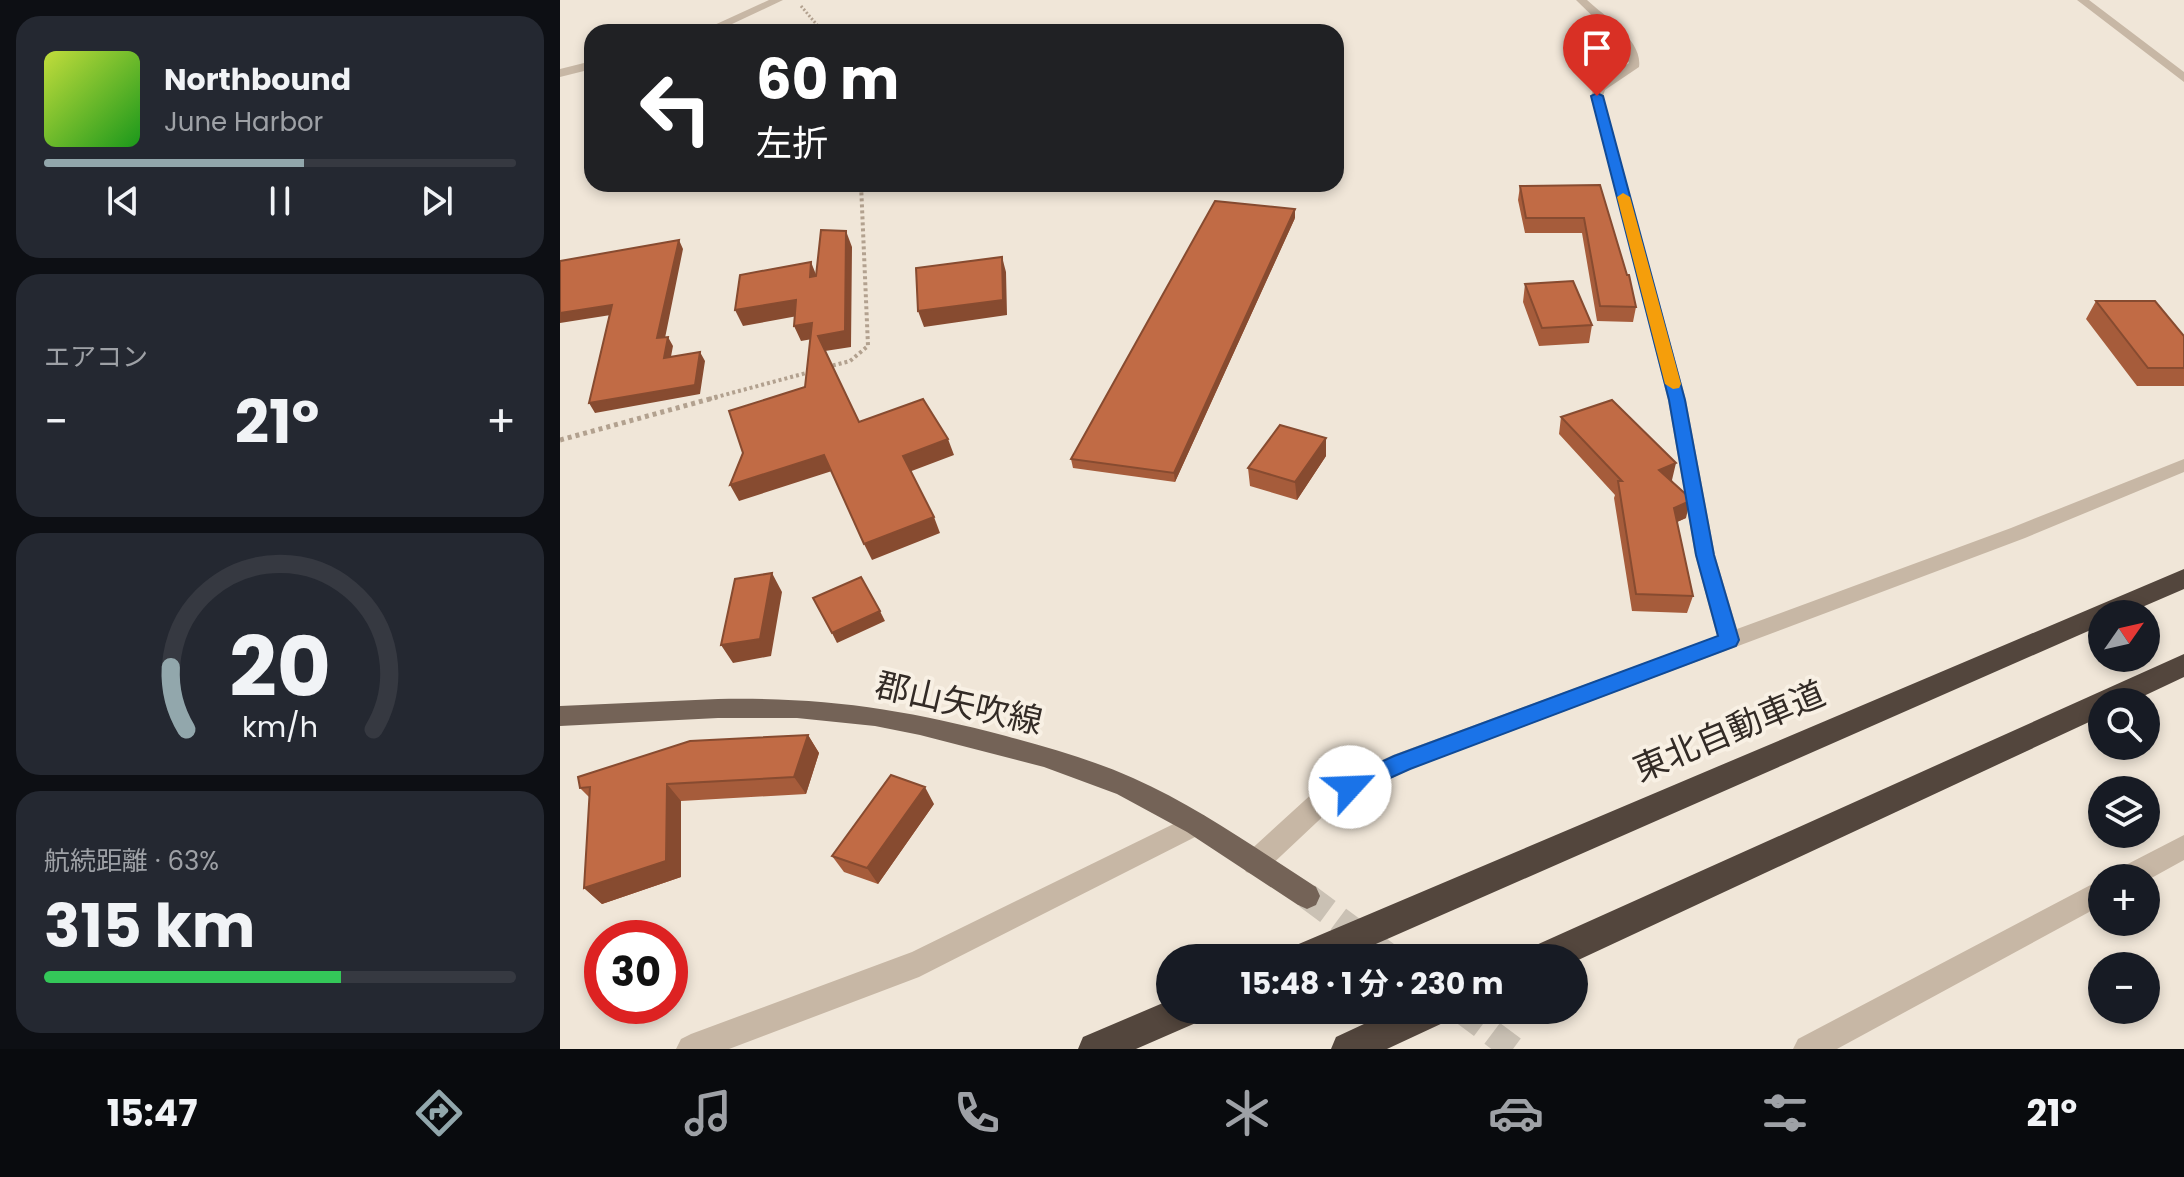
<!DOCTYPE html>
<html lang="ja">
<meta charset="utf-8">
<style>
:root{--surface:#171b24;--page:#242831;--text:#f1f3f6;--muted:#9ea1a6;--line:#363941;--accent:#92a7ac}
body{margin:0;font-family:Poppins,"Noto Sans JP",sans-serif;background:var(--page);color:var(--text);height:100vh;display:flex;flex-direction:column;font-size:30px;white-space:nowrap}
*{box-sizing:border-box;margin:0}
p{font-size:26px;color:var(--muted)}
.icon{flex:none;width:44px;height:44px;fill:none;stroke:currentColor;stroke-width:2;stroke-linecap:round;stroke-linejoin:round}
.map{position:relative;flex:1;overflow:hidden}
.side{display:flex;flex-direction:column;gap:16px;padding:16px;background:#0d0f14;width:560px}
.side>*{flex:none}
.banner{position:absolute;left:24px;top:24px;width:760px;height:168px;border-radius:24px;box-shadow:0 4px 12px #0003;background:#202124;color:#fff;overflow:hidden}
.needle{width:52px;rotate:56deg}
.tools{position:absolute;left:1528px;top:600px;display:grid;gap:16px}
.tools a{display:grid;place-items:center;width:72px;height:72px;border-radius:50%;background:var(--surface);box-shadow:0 4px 12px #0003;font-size:40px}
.speed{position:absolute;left:24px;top:920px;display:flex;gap:16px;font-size:40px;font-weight:700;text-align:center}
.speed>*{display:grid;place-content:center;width:104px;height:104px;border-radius:50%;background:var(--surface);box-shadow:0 4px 12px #0003;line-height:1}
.speed .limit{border:12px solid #d22;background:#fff;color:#111}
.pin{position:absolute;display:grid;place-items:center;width:68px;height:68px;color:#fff;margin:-82px -34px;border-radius:50% 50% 50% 0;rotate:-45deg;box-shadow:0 0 8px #0007}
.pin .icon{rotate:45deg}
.me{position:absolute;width:88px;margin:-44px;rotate:65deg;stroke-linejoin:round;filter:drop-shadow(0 0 6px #0008)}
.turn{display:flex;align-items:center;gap:28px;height:168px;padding:0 40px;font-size:36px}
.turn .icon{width:104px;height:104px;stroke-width:2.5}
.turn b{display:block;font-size:56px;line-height:68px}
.big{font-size:60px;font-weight:700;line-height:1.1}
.side .card{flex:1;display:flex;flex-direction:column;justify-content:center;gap:12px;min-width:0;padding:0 28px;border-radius:24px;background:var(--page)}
.side .dial{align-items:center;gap:0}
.dial svg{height:208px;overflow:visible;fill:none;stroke:var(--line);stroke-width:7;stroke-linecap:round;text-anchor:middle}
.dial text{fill:var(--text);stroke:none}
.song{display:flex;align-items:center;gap:24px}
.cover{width:96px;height:96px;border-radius:12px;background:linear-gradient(135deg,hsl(70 70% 55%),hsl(120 70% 35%))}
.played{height:8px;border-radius:4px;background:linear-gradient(90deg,var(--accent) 55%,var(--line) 55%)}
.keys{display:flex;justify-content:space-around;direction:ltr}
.heat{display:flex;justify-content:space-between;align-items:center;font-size:44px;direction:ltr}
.charge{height:12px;border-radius:6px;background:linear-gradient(90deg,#34c759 63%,var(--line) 0)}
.trip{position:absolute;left:596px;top:944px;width:432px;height:80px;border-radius:40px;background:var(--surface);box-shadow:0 4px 12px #0003;font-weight:700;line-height:80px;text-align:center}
.tabs{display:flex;height:128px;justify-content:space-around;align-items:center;background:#090b0e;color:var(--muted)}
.tabs .icon{width:56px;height:56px}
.tabs .active{color:var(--accent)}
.tabs b{font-size:36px;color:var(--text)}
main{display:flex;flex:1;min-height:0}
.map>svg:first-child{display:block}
</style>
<main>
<section class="side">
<div class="card">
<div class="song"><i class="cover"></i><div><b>Northbound</b><p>June Harbor</p></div></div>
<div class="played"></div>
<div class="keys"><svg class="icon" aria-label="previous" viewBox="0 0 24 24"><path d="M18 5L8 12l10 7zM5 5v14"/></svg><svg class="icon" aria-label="pause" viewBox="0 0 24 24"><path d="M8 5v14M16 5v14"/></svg><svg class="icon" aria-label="next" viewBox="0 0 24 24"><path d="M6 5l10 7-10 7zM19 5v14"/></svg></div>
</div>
<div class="card"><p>エアコン</p>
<div class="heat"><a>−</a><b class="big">21°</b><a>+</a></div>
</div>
<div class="card dial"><svg viewBox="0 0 100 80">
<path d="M14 69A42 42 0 1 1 86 69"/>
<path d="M14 69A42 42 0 0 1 8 45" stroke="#92a7ac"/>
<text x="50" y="56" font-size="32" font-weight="700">20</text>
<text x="50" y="72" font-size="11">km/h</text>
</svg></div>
<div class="card"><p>航続距離 · 63%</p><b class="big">315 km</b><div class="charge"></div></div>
</section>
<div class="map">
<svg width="1624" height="1049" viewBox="0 0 1624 1049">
<rect width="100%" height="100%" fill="#f0e6d8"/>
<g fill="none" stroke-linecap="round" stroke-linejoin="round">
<path stroke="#cac1b4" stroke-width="26" stroke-dasharray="26 13" stroke-linecap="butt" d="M747,896L831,958
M901,1010L953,1049"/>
<path stroke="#b2a18f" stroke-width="3" stroke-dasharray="2 2" stroke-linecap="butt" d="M241,6L263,32"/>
<path stroke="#b2a18f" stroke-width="4" stroke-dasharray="3 3" stroke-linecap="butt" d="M267,367L290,361L308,346L301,184
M149,399L250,372"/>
<path stroke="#b2a18f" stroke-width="5" stroke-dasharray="4 4" stroke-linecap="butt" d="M0,440L157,397"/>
<path fill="#c7b7a5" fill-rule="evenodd" d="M209,0H223L155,32H139Z
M1016,0H1027C1045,17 1083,40 1079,67L1045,90L1043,96L1126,400L1155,555L1177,629L1451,528L1624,459V472L1465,538L851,769L773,807L704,872L695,875L686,872L682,863L686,854L755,791L833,755L1157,636L1135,555L1108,400L1031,96L1035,85L1069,63L1057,40Z
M1517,0H1529L1624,72V82Z
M32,61V69L0,77V69Z
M636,813L645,816L649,824L645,832L359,977L169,1049H116L121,1039L131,1034L352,952Z
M1624,835V860L1586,881V878H1554L1558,869Z
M1542,879V905L1277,1049H1233L1238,1039Z"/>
<path fill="#746357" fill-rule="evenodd" d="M158,699C264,697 344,709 446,736C489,748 533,760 573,778C638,807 697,849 756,887L760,896L756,905L747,909L738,905L627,832L557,794L484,767L360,735L315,726L237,718H158L0,726V706Z"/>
<path fill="#53463d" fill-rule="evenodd" d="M1624,569V589L1566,614H1542V625L784,958H729L734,946Z
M1624,654V677L1571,702H1542V716L1014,962V958H969L974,946Z
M610,1000V1010H643L638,1022L576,1049H518L523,1037Z
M834,1010H890L885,1022L827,1049H771L776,1037Z"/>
</g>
<path fill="#a65c3b" d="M1040,185L1076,307L1073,322L1037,321L1022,233H965L958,200L960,186Z
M735,218L615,482L513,468L511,459Z
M965,284L1032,325L1029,343L979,346L963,302Z
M1536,301L1624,336V386H1577L1526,319Z
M1001,417L1112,480L1126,518L1117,522L1133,596L1127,613L1072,611L1054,498L1055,495L999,434Z
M766,456L737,500L690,486L688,468Z
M248,735L259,753L246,794L121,801V877L42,904L24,888L30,798L20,788Z
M374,804L318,884L284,872L272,856Z"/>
<path fill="#874b30" d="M735,209V218L615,482L614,473Z
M286,231L292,247L291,347L265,351L258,336Z
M119,240L123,249L103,348L97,338Z
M442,257L446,272L447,315L364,327L358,311Z
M251,262L257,277H250Z
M236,300L243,315L183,326L175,310Z
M52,305L57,314L0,323V313Z
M252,323L258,338L241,341L234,326Z
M108,337L113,346L109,367L104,358Z
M140,352L145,361L140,394L35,413L29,403Z
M766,438V456L737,500L735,482Z
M388,439L394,455L349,472L343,456Z
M264,455L272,471L179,501L170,485Z
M1116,463L1112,480L1094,487L1099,470Z
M1130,501L1126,518L1110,525L1114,508Z
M374,517L380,533L312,560L304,544Z
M212,573L222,592L211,656L173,663L161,645Z
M320,611L325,621L277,643L272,633Z
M248,735L259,753L246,794L234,777Z
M107,784L121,801V877L42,904L24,888Z
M365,787L374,804L318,884L307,868Z"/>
<path fill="#c16b45" stroke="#874b30" stroke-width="2" d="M1040,185L1067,275H1069L1076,307L1040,306L1024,218H966L960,186Z
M655,201L735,209L614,473L511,459Z
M261,230L286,231L285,331L258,336L299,422L363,399L388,439L343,456L374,517L304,544L264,455L170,485L183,453L169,411L245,387L252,323L234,326L236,300L175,310L180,275L251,262L250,277L256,276Z
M119,240L97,338L108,337L104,358L140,352L135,385L29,403L52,305L0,313V261Z
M442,257L443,300L358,311L356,268Z
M1013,281L1032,325L982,328L965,284Z
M1536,301H1595L1624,336V368H1588Z
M1052,400L1116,463L1099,470L1130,498V501L1114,508L1133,596L1076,594L1058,481H1062L1001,417Z
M720,425L766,438L735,482L688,468Z
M212,573L200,639L161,645L175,579Z
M301,577L320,611L272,633L253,598Z
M248,735L234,777L107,784L106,861L24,888L30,787L20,788L18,777L130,741Z
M331,775L365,787L307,868L272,856Z"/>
<path fill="#1a73e8" stroke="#114b97" stroke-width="2" d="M1037,93L1043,96L1125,400L1154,555L1179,640L1176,646L850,769L790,796L782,794L779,787L782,780L834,756L1158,636L1136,555L1109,400L1031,96Z"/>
<path fill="#f59e0b" d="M1063,193L1070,197L1121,384L1119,388L1113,389L1105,384L1057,197Z"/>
<g text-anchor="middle" stroke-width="8" stroke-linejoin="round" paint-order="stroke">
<g font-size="34" fill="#332b26" stroke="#f8f0e4">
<text transform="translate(399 703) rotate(13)" y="12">郡山矢吹線</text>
<text transform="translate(1169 731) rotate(-23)" y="12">東北自動車道</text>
</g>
</g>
</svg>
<div class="tools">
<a><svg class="needle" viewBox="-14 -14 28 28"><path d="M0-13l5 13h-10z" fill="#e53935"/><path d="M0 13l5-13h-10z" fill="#9ea1a6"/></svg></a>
<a><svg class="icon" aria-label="search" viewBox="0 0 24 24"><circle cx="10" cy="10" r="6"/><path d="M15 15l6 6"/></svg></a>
<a><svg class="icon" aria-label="layers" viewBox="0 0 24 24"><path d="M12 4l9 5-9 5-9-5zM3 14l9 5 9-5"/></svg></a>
<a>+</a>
<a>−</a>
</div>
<div class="speed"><div class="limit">30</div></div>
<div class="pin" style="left:1037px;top:96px;background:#d93025"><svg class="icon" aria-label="arrive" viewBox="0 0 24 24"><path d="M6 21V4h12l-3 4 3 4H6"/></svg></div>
<svg class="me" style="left:790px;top:787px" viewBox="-20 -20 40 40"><circle r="19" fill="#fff"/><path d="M0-13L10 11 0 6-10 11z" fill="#1a73e8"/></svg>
<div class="trip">15:48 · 1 分 · 230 m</div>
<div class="banner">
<div class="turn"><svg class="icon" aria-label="left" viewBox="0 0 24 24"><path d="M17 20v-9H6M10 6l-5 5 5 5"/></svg><div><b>60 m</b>左折</div></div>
</div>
</div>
</main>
<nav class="tabs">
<b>15:47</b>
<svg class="icon active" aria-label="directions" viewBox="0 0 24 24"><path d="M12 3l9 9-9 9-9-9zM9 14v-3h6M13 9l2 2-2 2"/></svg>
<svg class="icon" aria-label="music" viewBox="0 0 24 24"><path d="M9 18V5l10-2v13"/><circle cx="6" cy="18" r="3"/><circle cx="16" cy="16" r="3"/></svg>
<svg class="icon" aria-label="phone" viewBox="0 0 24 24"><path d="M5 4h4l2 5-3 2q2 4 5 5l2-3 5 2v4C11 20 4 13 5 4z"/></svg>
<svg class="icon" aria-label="climate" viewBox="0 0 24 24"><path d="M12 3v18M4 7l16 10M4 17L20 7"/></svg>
<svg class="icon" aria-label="car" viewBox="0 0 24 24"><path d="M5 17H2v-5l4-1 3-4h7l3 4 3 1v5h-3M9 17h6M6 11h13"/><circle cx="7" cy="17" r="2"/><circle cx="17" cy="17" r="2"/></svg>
<svg class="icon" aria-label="filters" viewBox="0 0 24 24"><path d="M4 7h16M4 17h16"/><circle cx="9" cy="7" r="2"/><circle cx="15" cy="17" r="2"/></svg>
<b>21°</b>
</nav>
